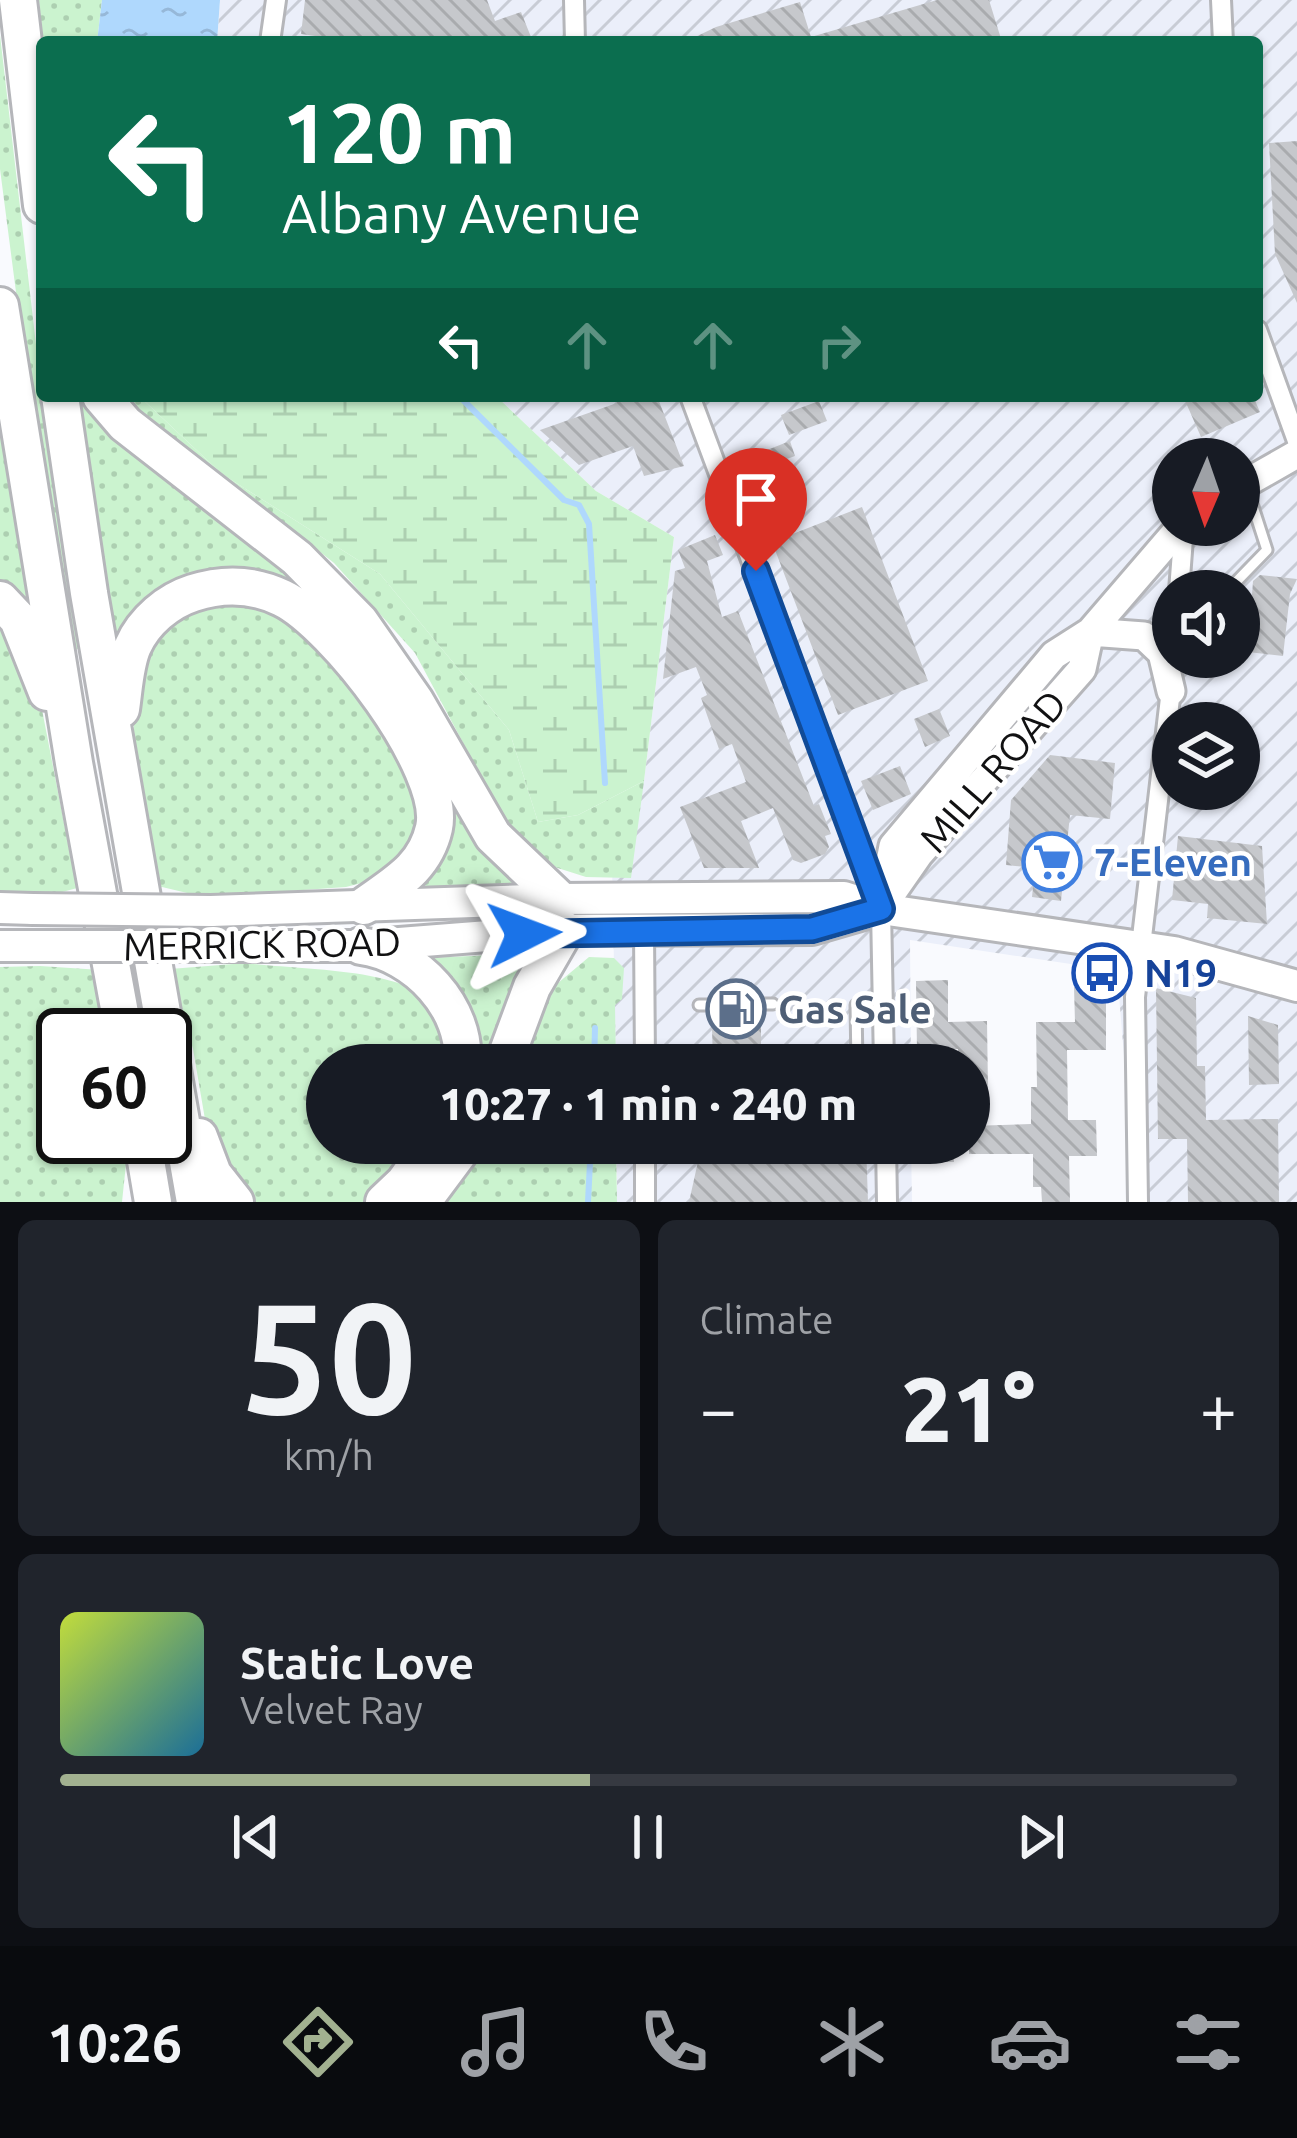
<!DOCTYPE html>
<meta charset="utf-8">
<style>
:root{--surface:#171b24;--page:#20242c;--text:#f1f3f6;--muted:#9ea1a6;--line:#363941;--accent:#a2b190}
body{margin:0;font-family:Ubuntu,sans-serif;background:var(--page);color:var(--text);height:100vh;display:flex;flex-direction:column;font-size:45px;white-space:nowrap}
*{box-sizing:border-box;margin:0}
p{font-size:39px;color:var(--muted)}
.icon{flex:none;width:66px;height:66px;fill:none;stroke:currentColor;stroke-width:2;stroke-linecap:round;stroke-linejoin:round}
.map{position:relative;height:1202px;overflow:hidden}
.side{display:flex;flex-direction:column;gap:18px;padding:18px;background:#0d0f14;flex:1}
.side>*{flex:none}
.top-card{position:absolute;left:36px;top:36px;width:1227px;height:366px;border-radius:12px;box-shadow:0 3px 9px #0004;background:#0b6e4f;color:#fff;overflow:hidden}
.needle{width:78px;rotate:182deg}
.controls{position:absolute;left:1152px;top:438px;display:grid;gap:24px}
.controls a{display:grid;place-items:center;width:108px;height:108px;border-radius:50%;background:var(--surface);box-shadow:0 3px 9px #0004;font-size:60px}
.speed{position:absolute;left:36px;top:1008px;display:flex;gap:24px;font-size:60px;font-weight:700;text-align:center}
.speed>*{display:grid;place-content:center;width:156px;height:156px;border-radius:50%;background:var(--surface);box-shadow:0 3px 9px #0004;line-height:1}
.speed .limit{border:6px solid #111;border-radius:18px;background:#fff;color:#111}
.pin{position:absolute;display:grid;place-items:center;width:102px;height:102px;color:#fff;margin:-123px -51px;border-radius:50% 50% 50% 0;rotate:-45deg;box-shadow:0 0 12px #0007}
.pin .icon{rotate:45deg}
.me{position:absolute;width:132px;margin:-66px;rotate:87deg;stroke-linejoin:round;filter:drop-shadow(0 0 9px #0008)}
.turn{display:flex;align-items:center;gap:42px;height:252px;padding:0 48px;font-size:54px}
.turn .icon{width:156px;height:156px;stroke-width:2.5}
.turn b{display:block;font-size:84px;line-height:102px}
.lanes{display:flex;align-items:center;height:114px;padding:0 48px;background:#0003;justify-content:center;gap:60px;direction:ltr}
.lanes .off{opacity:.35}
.big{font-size:90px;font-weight:800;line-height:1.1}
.side .card{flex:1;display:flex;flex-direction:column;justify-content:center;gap:18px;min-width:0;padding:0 42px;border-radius:18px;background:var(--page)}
.side .dial{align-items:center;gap:0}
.dial b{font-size:156px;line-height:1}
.song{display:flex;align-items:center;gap:36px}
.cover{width:144px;height:144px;border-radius:18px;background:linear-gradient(135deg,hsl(70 70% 55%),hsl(200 70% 35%))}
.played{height:12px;border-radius:6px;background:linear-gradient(90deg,var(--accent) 45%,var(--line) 45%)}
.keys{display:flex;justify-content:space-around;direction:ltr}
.heat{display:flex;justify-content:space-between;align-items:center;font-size:66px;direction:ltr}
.side .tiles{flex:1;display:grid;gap:18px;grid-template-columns:1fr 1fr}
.card:last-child{grid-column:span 2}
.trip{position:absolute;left:306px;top:1044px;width:684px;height:120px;border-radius:60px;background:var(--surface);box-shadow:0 3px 9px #0004;font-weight:800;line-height:120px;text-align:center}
.tab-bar{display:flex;height:192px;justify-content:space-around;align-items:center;background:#090b0e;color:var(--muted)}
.tab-bar .icon{width:84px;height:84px}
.tab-bar .current{color:var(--accent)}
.tab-bar b{font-size:54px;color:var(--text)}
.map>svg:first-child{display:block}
</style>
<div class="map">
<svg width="1297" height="1202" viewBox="0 0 1297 1202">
<defs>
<pattern id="industrial-furrows" width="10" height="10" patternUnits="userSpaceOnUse" patternTransform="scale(3)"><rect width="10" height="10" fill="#ebeffa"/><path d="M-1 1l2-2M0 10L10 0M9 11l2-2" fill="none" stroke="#c8ccd5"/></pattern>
<pattern id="grass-dots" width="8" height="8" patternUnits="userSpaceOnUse" patternTransform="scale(3)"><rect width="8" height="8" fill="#cbf3cf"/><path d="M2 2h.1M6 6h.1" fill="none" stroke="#adcfb1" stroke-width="1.8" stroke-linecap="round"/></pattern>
<pattern id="wetland-marsh" width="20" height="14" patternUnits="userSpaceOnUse" patternTransform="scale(3)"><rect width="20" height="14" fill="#cbf3cf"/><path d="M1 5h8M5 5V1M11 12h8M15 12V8" fill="none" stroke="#adcfb1"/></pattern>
<pattern id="water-ripples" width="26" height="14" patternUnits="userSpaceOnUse" patternTransform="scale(3)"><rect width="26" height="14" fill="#afd8fd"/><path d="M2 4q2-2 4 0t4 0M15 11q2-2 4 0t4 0" fill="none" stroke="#96b8d8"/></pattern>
<pattern id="building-back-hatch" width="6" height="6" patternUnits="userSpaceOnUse" patternTransform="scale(3)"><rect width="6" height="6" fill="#c6c8cc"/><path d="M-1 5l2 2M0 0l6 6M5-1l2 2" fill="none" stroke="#a9abae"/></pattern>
</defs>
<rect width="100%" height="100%" fill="#f9fafe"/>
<path fill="url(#industrial-furrows)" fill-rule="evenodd" d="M220,0H1297V1202H1136L1117,971L910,940L911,1065H616L612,864L644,781L674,537L596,491L496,396H1257V42H217ZM1173,459H1239V525H1173ZM1173,591H1239V657H1173ZM1173,723H1239V789H1173Z
M617,1143H911L912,1202H617Z"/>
<path fill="url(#grass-dots)" d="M39,0H102L97,42H43Z
M0,35L42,396L80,649H72L23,346L0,169Z
M77,396H90C114,433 150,458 184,484C237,525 293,566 340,615C416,694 447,802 520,883L416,895L412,887C430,869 442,849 444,823C447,758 339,610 280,587C255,578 213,572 189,583C161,596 142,623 122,646H115L98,557Z
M117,396H139L222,474L380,574L509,730L538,822L578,815L644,781L631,878L586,877L542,863L513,836L415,653L334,563L222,474L143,424Z
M0,418L39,638L0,588Z
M261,601L302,624L379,719L418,782L422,847L369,881L346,887L204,897L162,887L150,890C158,811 111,713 146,642C152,630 168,618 178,608Z
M0,617L38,689L71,859L81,887L32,900L0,898Z
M535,953L492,1065H471L426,958Z
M589,957L614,958L624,968L622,999L615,1005L616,1065H517L549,979L558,983Z
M246,963C295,970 398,967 432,1002C445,1014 448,1047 453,1065H327V1143H422L374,1202H242L207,1131L193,1049L170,969Z
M40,966L101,970L102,1035H63V1137H119L126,1164L122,1202H0V967Z
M479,1143H616L617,1202H437Z"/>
<path fill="url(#wetland-marsh)" d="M139,396H496L596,491L674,537L644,781L578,815L538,822L509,730L380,574L222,474Z"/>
<path fill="url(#water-ripples)" d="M102,0H220L217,42H97Z"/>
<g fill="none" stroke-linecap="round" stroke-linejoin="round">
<path stroke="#afd8fd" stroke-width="6" d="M459,396L564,500L579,505L589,524L605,783
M594,1065L595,1028
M588,1202L591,1143"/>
</g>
<path fill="url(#building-back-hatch)" d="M305,0H487L495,21L521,12L533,42H358L301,34Z
M937,0H989L1002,42L687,41L716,27L800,2L811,37Z
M1297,141V303L1275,254L1269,143Z
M615,396H657L684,466L644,476L633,446L579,465L540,430L617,403Z
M1183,396H1253L1260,412L1201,437Z
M819,401L827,421L789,435L781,415Z
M790,441L795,456L762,468L757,454Z
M862,507L928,681L838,715L772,542Z
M715,535L723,555L707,561L722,617L738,611L814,806L819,804L831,834L825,836L829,847L825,854L801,863L793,860L773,808L741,821L759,868H704L680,807L746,782L732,744L719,749L701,698L707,695L696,667L663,679L675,571L685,568L678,550Z
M1260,575L1297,579L1290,594L1283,656L1248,652L1253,581Z
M939,709L950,736L925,747L914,719Z
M1050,755L1115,763L1110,819L1070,815L1061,901L1032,897L1035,868L1006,865L1011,800Z
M900,766L911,794L873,810L861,781Z
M1178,836L1262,846L1267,924L1207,918L1208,904L1172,900Z
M948,980V1022L987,1021L988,1089L969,1090V1065H958V1049L917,1050L916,981Z
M752,982V995L743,1005L752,1013V1027H761V1064L713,1065L712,1028H719V1014L728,1006L726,1000L719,996V983Z
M1074,987H1106V1050H1067L1068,1120H1096L1097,1156H1069L1070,1202H1042L1041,1187H1033V1154H969V1126L1031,1124V1087H1037L1036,1022H1075Z
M1156,988L1196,998L1197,1066H1205L1206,1120L1278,1119L1279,1202H1188L1187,1139H1158Z
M1248,1016L1278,1025L1279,1084L1249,1085Z
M724,1143H866L868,1202H689L699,1157L724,1156Z
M930,1143H953L954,1162H930Z"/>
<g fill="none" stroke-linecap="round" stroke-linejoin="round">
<defs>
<path id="service" d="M1233,591L1234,584L1267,550L1247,488
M752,1004H773
M699,1005H719
M856,1005L857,1065"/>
<path id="minor" d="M574,0L575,42
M1221,0L1223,42
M270,42L276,0
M1257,330L1297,441
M690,396L881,909L884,1065
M1179,591L1184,525
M644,930L645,1065
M645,1143V1202
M886,1143L887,1202
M1138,1202L1135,997L1172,681"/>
<path id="secondary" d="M1239,487L1297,454
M1090,632L1144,636L1162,653L1171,691
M887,900L919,854L1082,669L1090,632
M881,909L893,846L1054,655L1090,632L1182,525"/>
<path id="primary" d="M0,908L33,909
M211,911L559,899L844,897L881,909L1174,952L1297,986
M0,946H45
M209,946H361L565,930L812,929L881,909"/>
<path id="motorway" d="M18,0L42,205
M0,306L74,763L124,1035
M60,396L89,593L195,1202
M101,396L125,424L297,558L360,622L415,701L493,836L559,899
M0,600L18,619L47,692
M121,709C124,689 125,664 133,646C144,621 168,601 193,593C224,583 253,584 282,598C334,623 447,769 434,828C425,868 396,883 364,906
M361,946C415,953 468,1008 462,1065
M503,1065L532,987L565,930
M142,1137L153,1202
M199,1137L213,1174L235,1202
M384,1202L404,1183L433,1143
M422,1202L466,1143"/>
</defs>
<use href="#service" stroke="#b5b6ba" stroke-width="15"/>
<use href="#minor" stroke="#b5b6ba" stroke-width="24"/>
<use href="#secondary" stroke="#b5b6ba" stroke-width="33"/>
<use href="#primary" stroke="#b5b6ba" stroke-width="36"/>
<use href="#motorway" stroke="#b5b6ba" stroke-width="42"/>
<use href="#service" stroke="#fff" stroke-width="9"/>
<use href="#minor" stroke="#fff" stroke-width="18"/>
<use href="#secondary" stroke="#fff" stroke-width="27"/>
<use href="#primary" stroke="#fff" stroke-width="30"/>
<use href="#motorway" stroke="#fff" stroke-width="36"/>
<defs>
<path id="primary-bridge" d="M33,909L211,911
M45,946H209"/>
</defs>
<use href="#primary-bridge" stroke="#b5b6ba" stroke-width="36" stroke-linecap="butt"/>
<use href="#primary-bridge" stroke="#fff" stroke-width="30"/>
</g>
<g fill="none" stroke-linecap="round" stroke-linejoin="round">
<defs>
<path id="route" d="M524,934L812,929L881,909L756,571"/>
</defs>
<use href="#route" stroke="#114b97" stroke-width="30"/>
<use href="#route" stroke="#1a73e8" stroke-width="21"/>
</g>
<defs>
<symbol id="supermarket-ring" viewBox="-11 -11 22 22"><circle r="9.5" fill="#fff" stroke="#3f7fe0" stroke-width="1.5"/><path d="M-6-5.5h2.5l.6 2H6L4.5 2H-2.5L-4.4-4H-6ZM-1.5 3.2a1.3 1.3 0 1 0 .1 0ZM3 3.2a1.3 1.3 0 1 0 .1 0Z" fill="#3f7fe0"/></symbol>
<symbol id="bus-ring" viewBox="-11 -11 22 22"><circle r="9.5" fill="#fff" stroke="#1a4fb4" stroke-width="1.5"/><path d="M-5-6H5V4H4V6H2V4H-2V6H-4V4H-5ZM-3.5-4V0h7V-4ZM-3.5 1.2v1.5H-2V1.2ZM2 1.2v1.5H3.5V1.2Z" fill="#1a4fb4"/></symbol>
<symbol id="fuel-ring" viewBox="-11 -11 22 22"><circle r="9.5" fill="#fff" stroke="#5c6f8a" stroke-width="1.5"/><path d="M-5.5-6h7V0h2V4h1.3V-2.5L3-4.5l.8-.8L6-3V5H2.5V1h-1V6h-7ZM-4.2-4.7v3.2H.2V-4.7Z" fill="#5c6f8a"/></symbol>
</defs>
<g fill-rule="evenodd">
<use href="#supermarket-ring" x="1019" y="829" width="66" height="66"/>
<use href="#bus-ring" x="1069" y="940" width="66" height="66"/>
<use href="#fuel-ring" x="703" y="976" width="66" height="66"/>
</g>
<g text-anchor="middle" stroke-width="9" stroke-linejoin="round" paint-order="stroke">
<g font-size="39" fill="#111112" stroke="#fff">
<text transform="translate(993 771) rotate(-49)" y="14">MILL ROAD</text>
<text transform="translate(262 944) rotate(-1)" y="14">MERRICK ROAD</text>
</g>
<g font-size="39" font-weight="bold" fill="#366cbe" stroke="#fff" text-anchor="start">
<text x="1094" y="876">7-Eleven</text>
</g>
<g font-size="39" font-weight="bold" fill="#164399" stroke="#fff" text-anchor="start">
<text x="1144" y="987">N19</text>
</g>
<g font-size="39" font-weight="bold" fill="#4e5e75" stroke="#fff" text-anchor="start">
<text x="778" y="1023">Gas Sale</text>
</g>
</g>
</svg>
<div class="controls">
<a><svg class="needle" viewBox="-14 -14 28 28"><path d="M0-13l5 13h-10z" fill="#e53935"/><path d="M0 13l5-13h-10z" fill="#9ea1a6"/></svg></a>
<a><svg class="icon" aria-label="sound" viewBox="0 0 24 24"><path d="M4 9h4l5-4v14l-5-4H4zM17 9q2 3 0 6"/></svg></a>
<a><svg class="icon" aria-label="layers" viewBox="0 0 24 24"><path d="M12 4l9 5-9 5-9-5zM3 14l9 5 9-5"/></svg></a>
</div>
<div class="speed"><div class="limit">60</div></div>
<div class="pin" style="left:756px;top:571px;background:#d93025"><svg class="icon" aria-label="arrive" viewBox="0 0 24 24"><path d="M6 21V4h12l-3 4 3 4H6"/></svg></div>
<svg class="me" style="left:524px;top:934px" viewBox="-20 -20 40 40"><path d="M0-17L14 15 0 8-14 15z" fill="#1a73e8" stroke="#fff" stroke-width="4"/></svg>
<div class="trip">10:27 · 1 min · 240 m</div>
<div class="top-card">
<div class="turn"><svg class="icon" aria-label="left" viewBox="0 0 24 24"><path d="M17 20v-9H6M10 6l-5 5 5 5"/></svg><div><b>120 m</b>Albany Avenue</div></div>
<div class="lanes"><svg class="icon" aria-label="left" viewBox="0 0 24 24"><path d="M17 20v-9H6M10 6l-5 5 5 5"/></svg><svg class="icon off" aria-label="ahead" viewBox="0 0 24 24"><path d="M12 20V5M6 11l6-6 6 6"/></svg><svg class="icon off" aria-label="ahead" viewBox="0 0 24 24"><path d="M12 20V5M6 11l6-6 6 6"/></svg><svg class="icon off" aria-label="right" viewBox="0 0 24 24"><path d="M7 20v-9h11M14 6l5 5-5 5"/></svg></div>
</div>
</div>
<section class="side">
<div class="tiles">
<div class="card dial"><b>50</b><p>km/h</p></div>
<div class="card"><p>Climate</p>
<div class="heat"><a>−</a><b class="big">21°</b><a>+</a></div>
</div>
<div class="card">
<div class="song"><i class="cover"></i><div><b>Static Love</b><p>Velvet Ray</p></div></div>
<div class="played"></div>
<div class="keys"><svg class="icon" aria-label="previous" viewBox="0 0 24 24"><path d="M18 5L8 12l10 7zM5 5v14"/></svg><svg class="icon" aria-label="pause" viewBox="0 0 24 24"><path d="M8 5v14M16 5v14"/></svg><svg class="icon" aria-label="next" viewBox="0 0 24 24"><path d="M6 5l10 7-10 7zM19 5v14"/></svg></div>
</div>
</div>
</section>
<nav class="tab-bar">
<b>10:26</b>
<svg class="icon current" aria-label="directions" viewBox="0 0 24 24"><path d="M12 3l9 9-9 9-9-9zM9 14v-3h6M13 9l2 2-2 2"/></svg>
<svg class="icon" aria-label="music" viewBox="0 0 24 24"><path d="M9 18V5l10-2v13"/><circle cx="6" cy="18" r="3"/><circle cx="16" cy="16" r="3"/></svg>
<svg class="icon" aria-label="phone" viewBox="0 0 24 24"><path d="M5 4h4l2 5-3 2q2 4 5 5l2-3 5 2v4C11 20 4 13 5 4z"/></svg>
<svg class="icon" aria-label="climate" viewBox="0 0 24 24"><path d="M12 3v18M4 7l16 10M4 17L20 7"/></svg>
<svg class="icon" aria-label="car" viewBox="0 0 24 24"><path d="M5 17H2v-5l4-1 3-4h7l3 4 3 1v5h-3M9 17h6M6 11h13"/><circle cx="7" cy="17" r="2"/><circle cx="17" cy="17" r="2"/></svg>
<svg class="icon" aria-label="filters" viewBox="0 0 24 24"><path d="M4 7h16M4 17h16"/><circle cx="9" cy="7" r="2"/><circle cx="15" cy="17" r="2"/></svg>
</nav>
